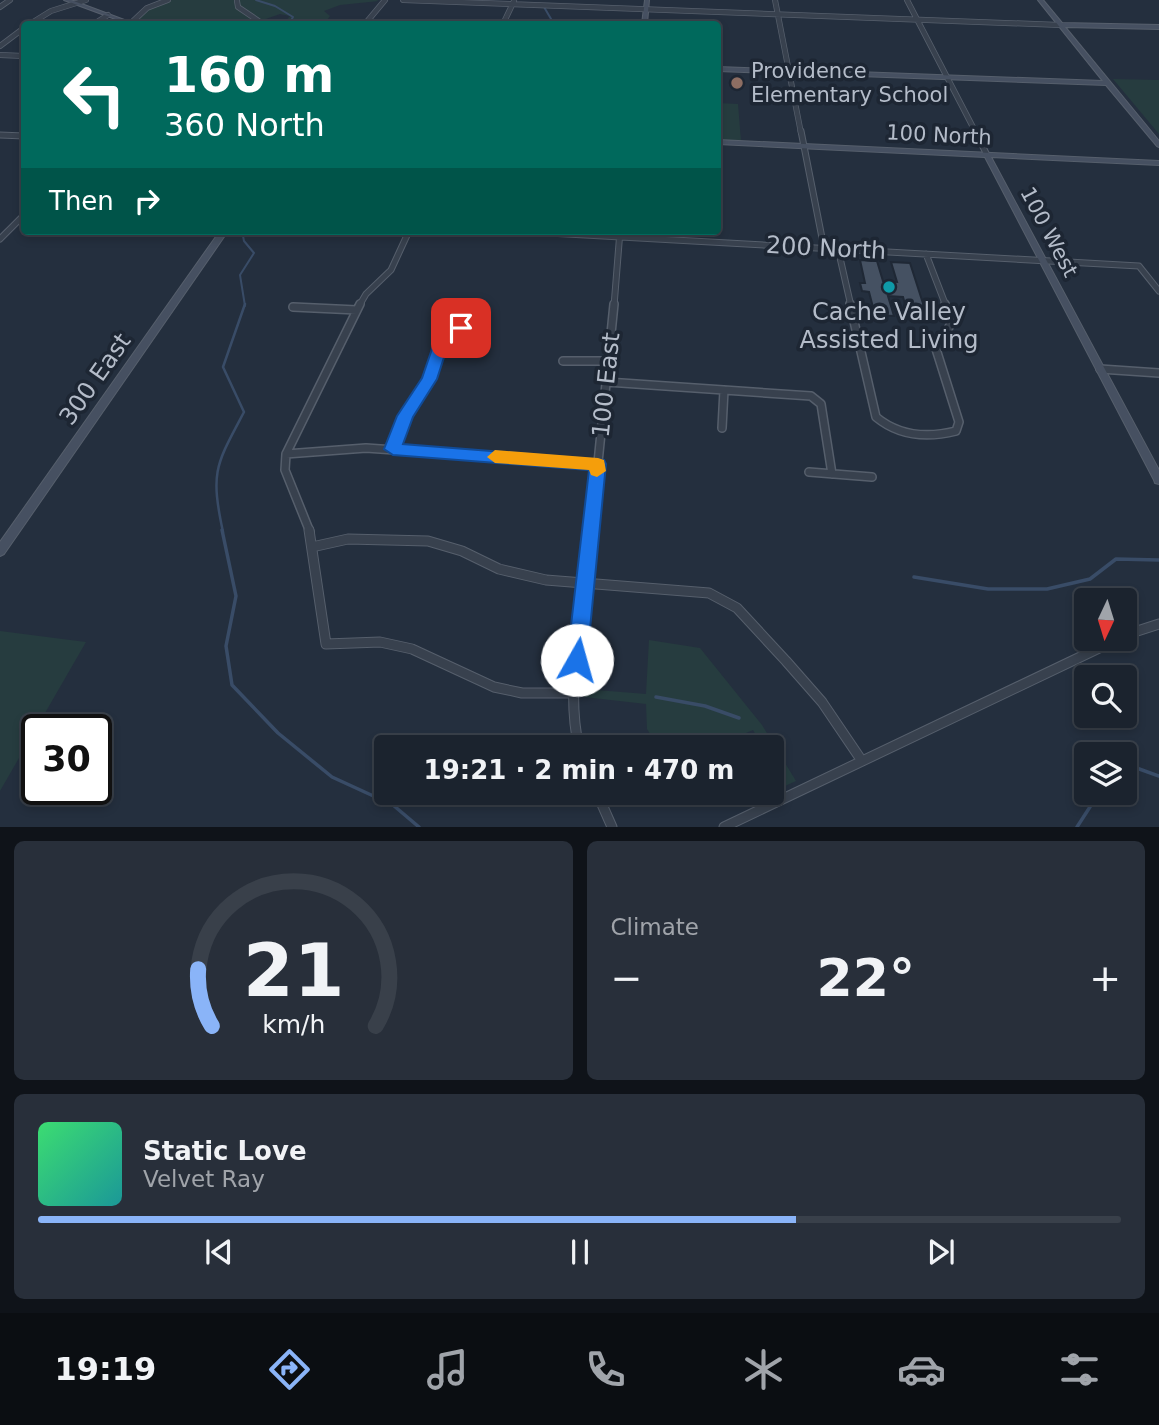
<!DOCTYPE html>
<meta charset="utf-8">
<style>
:root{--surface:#1b232e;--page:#282f3a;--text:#f1f3f6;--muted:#a0a4aa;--line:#39404a;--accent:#8ab4f8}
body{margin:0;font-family:"DejaVu Sans",sans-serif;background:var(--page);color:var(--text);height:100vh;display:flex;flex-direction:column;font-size:26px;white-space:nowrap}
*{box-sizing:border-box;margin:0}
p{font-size:23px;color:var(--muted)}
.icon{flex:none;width:38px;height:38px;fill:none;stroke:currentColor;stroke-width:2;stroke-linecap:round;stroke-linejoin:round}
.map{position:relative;height:827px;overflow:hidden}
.drawer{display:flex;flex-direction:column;gap:14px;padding:14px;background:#0f1319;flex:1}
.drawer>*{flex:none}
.hud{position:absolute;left:21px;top:21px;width:700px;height:214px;border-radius:7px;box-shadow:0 4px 10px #0003,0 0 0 2px var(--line);background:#00695c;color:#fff;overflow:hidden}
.needle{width:46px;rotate:184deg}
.buttons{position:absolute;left:1074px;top:588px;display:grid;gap:14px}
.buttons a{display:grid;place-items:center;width:63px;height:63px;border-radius:7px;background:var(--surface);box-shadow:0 4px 10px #0003,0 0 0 2px var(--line);font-size:35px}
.speed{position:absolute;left:21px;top:714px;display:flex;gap:14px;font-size:35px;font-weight:700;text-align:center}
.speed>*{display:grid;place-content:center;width:91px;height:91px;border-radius:50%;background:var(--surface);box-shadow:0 4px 10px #0003,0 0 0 2px var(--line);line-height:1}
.speed .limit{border:4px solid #111;border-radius:10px;background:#fff;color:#111}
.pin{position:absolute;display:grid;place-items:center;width:60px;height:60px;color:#fff;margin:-30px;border-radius:14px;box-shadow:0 4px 10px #0006}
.me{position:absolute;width:77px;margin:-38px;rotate:7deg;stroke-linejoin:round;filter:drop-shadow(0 0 5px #0008)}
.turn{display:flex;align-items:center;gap:24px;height:147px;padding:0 28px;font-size:32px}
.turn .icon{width:91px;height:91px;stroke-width:2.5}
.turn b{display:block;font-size:49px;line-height:60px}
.then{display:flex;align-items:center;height:66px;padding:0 28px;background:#0003;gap:14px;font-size:26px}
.big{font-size:52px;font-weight:700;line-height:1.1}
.drawer .tile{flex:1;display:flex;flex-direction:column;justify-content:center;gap:10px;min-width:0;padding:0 24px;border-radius:10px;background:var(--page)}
.drawer .dial{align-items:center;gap:0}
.dial svg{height:182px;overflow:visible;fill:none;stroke:var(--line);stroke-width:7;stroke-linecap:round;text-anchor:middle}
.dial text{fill:var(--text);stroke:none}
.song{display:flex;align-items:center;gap:21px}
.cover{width:84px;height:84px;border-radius:10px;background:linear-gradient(135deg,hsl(140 70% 55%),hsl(180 70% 35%))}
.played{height:7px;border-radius:4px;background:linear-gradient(90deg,var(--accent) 70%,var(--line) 70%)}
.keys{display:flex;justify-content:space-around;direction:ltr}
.heat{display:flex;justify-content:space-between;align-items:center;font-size:38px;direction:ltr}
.drawer .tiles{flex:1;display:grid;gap:14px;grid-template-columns:1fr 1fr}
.tile:last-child{grid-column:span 2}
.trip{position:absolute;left:374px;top:735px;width:410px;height:70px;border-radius:7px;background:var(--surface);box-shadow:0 4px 10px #0003,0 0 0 2px var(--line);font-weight:700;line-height:70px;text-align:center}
.dock{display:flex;height:112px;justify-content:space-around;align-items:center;background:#0b0e12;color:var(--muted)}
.dock .icon{width:49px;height:49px}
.dock .active{color:var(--accent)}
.dock b{font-size:32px;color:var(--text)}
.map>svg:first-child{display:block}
</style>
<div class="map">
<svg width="1159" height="827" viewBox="0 0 1159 827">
<rect width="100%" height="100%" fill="#242f3e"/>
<path fill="#263c3f" d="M172,0H376L379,1L340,5L324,11L330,16L327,20L355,24H283L290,16L280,14L263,20L268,24L135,23L148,10Z
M1113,79L1159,80V134Z
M718,103L738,104L741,141L718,140Z
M0,631L86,642L0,791Z
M649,640L700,648L762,725L796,781L785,786L772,762V747H763L753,730L713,747H658L647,729L646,704L584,697V689L646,694Z"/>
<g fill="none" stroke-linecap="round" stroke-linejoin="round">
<path stroke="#394c67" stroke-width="2" d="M256,0L275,6L293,17L289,24
M544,7L554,24
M242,231L244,241L254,253L240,275L245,306"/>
<path stroke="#394c67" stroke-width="2.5" d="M223,532C210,471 216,465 244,412L223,367L245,304"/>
<path stroke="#394c67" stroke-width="3.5" d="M222,530L236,596L226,646L232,685L278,733L332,777L393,805L419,827
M914,577L988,589H1047L1090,579L1116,559L1159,560
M656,697L705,706L739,718
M1125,768L1131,766L1159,776
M1077,827L1099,793"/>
</g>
<path fill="#455162" stroke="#1f2835" stroke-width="2" d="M860,260L877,261L883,281L897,282L891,262L910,263L928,319L909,318L903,297L888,296L894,316L875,315L869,292L862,291L860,283H865Z"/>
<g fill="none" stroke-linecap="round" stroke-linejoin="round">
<defs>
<path id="street-far3" d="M403,0L1060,25
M775,0L801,133
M907,0L976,133
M237,1L238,7L263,24
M0,7L10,0
M30,24L51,11L86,0
M94,24L108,15
M130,24L147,8L168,0
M365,24L385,0
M503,24L514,1
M0,46L24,28
M0,55L24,56"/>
<path id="street-far2" d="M801,131L824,248
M975,131L987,155
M0,135L24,136
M513,231L1139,266L1159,291
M0,239L24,215
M838,249L851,306
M926,254L946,306
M359,306L366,294L391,270L409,231
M614,306L620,231"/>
<path id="street-far1" d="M850,304L876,417C899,436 928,438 956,431L959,422L936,349L952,322L945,304
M293,307L357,310
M563,361H610
M1100,369L1159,373
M607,382L811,396L821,404L832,474
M722,428L724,390
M393,449L405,416L429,379L441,346L462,329
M286,454L366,448L598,464
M809,472L872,477
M310,532L285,470L286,454L360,304
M591,532L614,304"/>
<path id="street" d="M309,530L326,644L380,642L412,649L494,687L522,693H573
M312,547L348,539L428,541L462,551L499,569L546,580L709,593L737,608L786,661L822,702L862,761
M1125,635L1159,624
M579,747C564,688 584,592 591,530
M597,793L612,827
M724,827L1118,639"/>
<path id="secondary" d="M64,0H71L135,24H129Z
M645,0H649L647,24H642Z
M1038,0H1043L1062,23L1159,25V29L1065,27L1159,141V147L1157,146L1106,85L718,71V67L1103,81Z
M718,140L1159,161V165L991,157L1159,470V484L1155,483L1154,480L985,157L718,144Z
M220,231H228L4,554L0,556V542Z"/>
</defs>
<use href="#street-far3" stroke="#565f6c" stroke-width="6"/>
<use href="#street-far2" stroke="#565f6c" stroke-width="7"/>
<use href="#street-far1" stroke="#565f6c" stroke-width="10"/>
<use href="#street" stroke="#565f6c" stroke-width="11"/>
<use href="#secondary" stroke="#565f6c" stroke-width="2"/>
<use href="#street-far3" stroke="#38414e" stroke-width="4.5"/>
<use href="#street-far2" stroke="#38414e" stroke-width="5"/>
<use href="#street-far1" stroke="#38414e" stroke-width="7"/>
<use href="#street" stroke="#38414e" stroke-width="9"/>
<use href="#secondary" fill="#465061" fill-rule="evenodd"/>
</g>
<path fill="#1a73e8" stroke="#114b97" stroke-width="2" d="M461,324L469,328L447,348L437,379L413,417L403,444L604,460L606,464L587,660L584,667L577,670L570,667L567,660L589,470L393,455L384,449L397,416L422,378L433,346Z"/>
<path fill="#f59e0b" d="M495,450L598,458L604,460L606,471L597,477L591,475L589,470L495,463L487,457Z"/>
<circle fill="#8d6e63" stroke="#1d2633" stroke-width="2.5" cx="737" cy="83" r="7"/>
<circle fill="#0f9aa8" stroke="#1d2633" stroke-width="2.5" cx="889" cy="287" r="7"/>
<g text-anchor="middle" stroke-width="7" stroke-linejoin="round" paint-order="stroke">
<g font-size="21" fill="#b4bcc9" stroke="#1d2633" text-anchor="start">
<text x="751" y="78">Providence<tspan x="751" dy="24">Elementary School</tspan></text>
</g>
<g font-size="21" fill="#b4bcc9" stroke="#1d2633">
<text transform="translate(939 135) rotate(3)" y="7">100 North</text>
<text transform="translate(1049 232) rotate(62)" y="7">100 West</text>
</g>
<g font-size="24" fill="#b4bcc9" stroke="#1d2633">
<text transform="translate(826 248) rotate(3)" y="8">200 North</text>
<text transform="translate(95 379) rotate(-55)" y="8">300 East</text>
<text transform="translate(606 385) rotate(-84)" y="8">100 East</text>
</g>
<g font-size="24" fill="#b4bcc9" stroke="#1d2633">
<text x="889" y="320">Cache Valley<tspan x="889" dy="28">Assisted Living</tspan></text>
</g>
</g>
</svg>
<div class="buttons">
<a><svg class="needle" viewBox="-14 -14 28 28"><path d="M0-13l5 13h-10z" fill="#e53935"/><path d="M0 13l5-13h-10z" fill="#a0a4aa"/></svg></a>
<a><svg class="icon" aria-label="search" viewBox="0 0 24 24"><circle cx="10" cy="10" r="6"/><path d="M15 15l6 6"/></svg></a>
<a><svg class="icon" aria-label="layers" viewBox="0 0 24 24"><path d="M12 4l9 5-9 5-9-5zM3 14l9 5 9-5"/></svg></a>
</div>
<div class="speed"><div class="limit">30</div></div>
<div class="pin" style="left:461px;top:328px;background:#d93025"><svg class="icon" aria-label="arrive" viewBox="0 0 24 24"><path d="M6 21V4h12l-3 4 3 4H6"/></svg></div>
<svg class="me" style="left:577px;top:660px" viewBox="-20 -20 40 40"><circle r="19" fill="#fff"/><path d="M0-13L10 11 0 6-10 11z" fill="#1a73e8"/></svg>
<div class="trip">19:21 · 2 min · 470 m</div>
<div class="hud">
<div class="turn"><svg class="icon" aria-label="left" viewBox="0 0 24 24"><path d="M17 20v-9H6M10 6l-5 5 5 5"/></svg><div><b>160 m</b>360 North</div></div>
<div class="then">Then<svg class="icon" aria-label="right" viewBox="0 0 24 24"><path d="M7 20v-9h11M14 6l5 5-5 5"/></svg></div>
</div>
</div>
<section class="drawer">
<div class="tiles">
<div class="tile dial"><svg viewBox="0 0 100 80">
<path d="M14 69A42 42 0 1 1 86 69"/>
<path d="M14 69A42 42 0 0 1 8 44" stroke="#8ab4f8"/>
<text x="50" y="56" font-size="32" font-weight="700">21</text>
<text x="50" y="72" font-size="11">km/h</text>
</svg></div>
<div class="tile"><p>Climate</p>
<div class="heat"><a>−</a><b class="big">22°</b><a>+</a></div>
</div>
<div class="tile">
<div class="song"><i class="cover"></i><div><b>Static Love</b><p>Velvet Ray</p></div></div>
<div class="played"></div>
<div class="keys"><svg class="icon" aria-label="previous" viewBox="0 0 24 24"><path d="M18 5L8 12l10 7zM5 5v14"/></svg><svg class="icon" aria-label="pause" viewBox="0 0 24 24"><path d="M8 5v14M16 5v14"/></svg><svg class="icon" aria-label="next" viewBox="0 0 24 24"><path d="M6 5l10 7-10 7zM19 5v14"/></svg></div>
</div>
</div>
</section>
<nav class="dock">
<b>19:19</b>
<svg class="icon active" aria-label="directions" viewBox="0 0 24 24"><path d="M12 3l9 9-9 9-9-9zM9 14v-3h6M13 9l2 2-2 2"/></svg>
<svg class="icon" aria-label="music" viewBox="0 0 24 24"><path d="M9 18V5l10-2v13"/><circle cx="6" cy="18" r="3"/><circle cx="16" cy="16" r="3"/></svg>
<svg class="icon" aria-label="phone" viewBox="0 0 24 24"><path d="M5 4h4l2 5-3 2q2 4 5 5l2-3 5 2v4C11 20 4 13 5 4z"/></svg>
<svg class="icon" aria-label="climate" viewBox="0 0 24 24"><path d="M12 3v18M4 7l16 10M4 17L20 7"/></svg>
<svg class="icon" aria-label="car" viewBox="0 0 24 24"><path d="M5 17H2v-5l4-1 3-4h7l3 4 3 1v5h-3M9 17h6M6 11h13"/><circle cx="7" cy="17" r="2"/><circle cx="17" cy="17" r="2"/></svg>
<svg class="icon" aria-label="filters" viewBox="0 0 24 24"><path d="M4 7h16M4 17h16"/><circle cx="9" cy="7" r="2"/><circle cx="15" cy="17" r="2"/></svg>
</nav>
